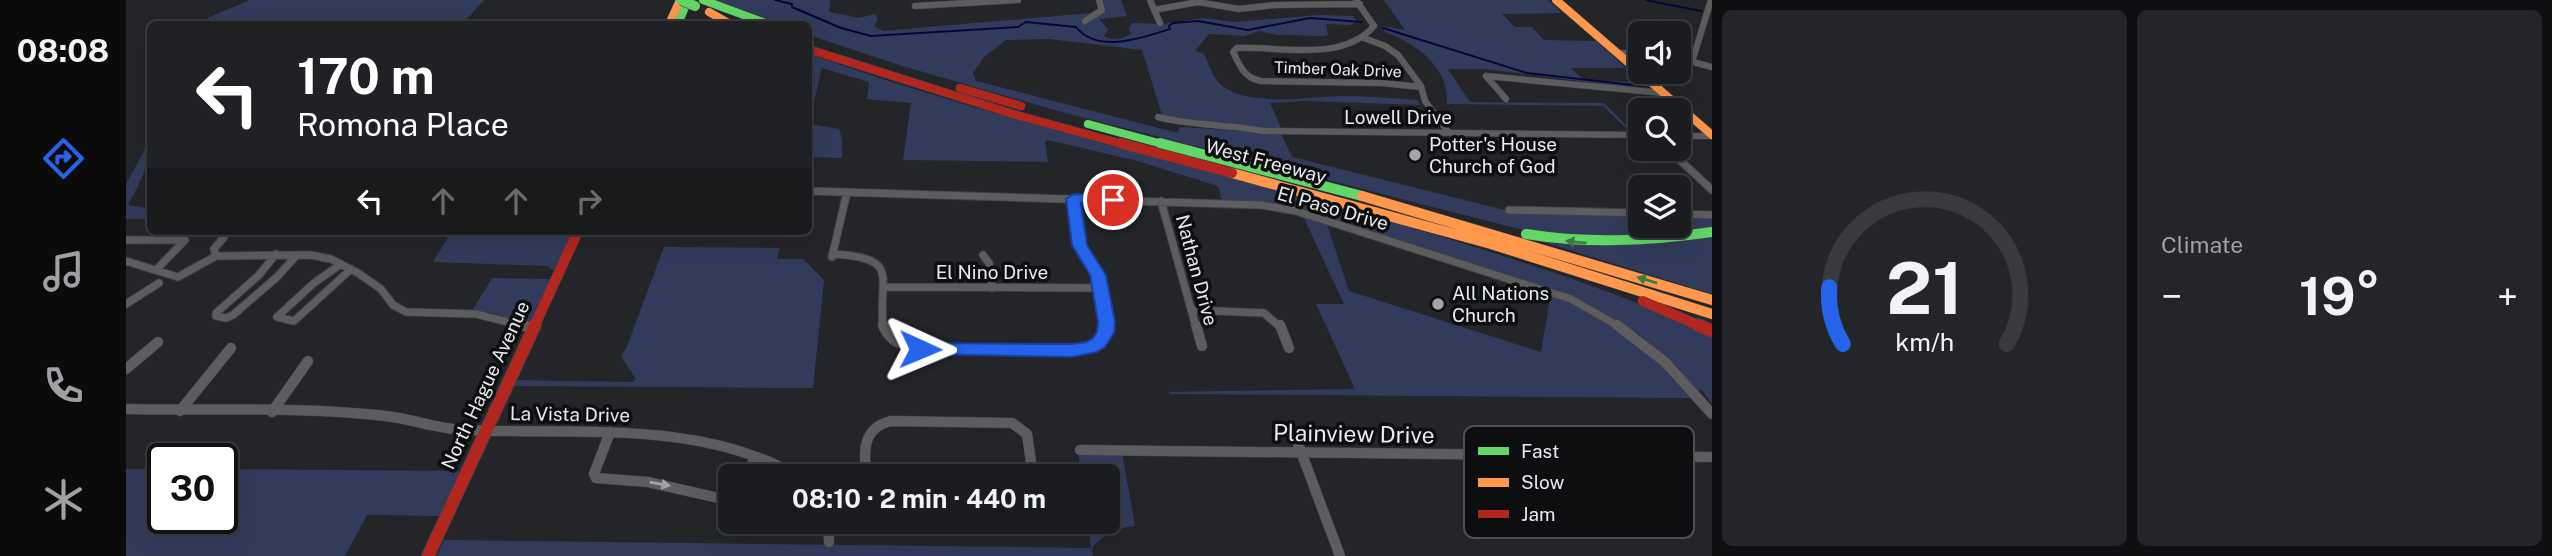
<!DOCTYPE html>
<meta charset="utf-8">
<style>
:root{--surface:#1b1c1f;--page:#242528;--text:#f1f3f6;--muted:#a0a1a4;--line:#393a3d;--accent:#2563eb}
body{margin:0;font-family:"Public Sans",sans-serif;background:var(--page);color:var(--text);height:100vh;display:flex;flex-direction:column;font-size:26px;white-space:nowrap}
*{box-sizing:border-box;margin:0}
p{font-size:23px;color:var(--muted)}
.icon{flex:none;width:38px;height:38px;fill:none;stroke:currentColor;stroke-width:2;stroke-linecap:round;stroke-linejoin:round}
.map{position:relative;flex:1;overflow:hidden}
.sheet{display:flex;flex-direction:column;gap:10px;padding:10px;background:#0f0f11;width:840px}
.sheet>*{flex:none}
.guide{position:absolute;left:21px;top:21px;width:665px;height:214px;border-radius:10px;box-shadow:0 7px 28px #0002,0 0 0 2px var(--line);background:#202124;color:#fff;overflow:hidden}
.tools{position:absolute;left:1502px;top:21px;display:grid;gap:14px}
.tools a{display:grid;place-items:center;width:63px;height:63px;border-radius:10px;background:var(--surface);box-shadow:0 7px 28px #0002,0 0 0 2px var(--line);font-size:35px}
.speed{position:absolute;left:21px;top:443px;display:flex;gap:14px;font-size:35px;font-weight:700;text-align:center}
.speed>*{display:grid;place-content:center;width:91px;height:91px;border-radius:50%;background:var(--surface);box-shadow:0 7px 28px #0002,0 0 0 2px var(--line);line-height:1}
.speed .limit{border:4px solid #111;border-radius:10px;background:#fff;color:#111}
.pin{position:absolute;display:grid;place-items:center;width:60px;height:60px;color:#fff;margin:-30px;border:4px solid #fff;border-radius:50%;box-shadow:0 2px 7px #0007}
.me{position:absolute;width:77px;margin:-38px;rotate:91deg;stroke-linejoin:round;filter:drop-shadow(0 0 5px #0008)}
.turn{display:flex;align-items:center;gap:24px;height:147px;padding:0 35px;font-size:32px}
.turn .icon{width:91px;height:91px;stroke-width:2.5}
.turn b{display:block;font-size:49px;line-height:60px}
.lanes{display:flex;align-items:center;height:66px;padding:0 35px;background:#0003;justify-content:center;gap:35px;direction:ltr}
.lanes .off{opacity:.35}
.big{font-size:52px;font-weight:700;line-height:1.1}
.sheet .widget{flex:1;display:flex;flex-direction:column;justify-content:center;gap:10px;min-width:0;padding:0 24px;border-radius:10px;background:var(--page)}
.sheet .dial{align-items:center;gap:0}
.dial svg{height:182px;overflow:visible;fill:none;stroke:var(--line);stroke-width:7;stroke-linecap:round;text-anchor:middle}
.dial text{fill:var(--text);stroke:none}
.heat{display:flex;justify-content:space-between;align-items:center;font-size:38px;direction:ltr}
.sheet .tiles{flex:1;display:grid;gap:10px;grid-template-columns:repeat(2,1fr)}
.trip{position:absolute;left:592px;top:464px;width:402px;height:70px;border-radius:10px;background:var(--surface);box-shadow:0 7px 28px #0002,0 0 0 2px var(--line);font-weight:700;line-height:70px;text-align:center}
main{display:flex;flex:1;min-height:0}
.menu{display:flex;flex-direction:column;width:126px;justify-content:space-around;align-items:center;background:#0b0b0c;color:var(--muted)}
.menu .icon{width:49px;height:49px}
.menu .on{color:var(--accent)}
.menu b{font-size:32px;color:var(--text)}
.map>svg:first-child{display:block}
</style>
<main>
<nav class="menu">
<b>08:08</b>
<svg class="icon on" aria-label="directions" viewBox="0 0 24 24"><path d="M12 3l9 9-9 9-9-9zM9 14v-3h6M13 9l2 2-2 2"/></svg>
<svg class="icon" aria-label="music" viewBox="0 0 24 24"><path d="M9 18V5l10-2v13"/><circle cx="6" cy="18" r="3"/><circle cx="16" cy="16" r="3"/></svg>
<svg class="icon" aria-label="phone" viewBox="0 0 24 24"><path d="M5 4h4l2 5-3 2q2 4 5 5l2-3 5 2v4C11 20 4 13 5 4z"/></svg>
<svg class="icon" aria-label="climate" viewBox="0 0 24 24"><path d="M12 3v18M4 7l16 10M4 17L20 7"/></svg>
</nav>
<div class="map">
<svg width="1586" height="556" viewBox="0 0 1586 556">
<rect width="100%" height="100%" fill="#242529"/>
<path fill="#323b5c" d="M124,0H358L336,24H79L81,18Z
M589,0H704L703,12L733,18L749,14L752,18L748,26L757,31L977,12L976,0H995L1001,16L973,19L982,29L978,36C986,41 997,39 1005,34L1003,29L1006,23L1036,24L1079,18L1108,22L1192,15L1227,16L1231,22L1223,25L1200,24L1202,35L1197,36L1151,35L1134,31L1118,36L1083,34L1069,51L1078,54C1085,68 1087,81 1101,89C1129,106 1183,97 1215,96C1240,96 1265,98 1291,100L1295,105L1179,101L1144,103L1156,130C1137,129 1119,124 1101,123C1075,121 1062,123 1036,115L1016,50L923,39L880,40L858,57L847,73L850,81L1052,133L1053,127L1155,133L1166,157L1379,210L1514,216V226H1552V217L1586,218V229L1492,241L1401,231L932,111L780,67L683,35L682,24H654Z
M1258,0H1422L1436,13L1376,14L1389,27H1406L1418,40L1470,41L1500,68H1445L1458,80L1509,82L1515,89L1359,69H1322L1344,102L1478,103L1504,129H1514V132L1503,131L1477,106L1321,104C1324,68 1290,43 1259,32L1256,26L1279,30Z
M683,54C892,128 1110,174 1323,239C1413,267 1501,295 1586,335V404L1577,391L1569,389L1552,368L1513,334L1449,297L1169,209L1096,201L1092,186L1008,160L922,140L919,142L922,162L777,160L785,103L741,99L743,82L696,68L687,106H683V95H686L689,79L683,78Z
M683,124L713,129L716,139V158L683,157Z
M24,140C25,163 13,184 2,205L24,209V219H0V184Z
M1177,216L1201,224L1223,291L1415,352L1425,293L1465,311L1531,357L1566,398L1046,394L1042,392L1229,389L1190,304H1218Z
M326,231H448L431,269L426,270L422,266L307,262Z
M1586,235V294L1404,238C1471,246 1520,248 1586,235Z
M538,247L654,248L651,259H677L698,280L687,388L384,386L386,380L507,382L510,379L495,356L500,349Z
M366,278L426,279L406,320L399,323L366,313L346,311Z
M952,452H996L1009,526C989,528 979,533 966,548L967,556H311L318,540L965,548L962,522H982V476H955Z
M0,469H37V518H96V469L336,471L315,516L241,515L219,556H0Z"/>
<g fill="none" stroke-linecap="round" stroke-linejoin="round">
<path stroke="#08053c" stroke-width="2" d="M649,0L666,4V7L715,28L745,36L892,27L900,22L950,27C971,54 1016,38 1044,29L1043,26L1047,23L1072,21L1122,30L1184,18L1236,22
M1520,0L1575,11
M1257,28L1401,73L1515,86"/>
<defs>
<path id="street-far2" d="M1024,0L1034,23
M1230,0L1248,26C1216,63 1154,46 1111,48L1107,52C1114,66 1118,78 1135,81L1255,83L1295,87
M789,6L892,0
M1028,10L1072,2L1113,9L1149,5L1234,4
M959,21L976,10L973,0
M1238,38L1259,46L1272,55L1295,86L1299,101L1323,133
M1492,53L1514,54
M1552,58L1586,67
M1566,62L1585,0
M1360,76L1537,93
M1360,76L1380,99
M1032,117C1067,126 1102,124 1137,131L1514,135
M1552,136H1586"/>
<path id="street-far1" d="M1542,149L1586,190
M682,191L1135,205L1170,211L1445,299L1494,327
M948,199L954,245L972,275L981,327
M1035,201L1070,327
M1383,210L1514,213
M1552,214L1586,215
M0,240H59
M150,254L133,275L90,313V316L100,318L107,315L151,277L171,255
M707,254C776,258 752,276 757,327
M857,255L863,263L866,288
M90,256L88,249L98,237
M706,257L721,192
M0,261L52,277L90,256L185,255L205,259L232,273L255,289L267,305L280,312L350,314L401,327
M215,264L188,283L151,317L168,321L225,269
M31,269L59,240
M758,287L974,288
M0,304L33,283
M1065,310L1138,313L1154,327"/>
<path id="street" d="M394,325L407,328
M757,325C764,343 776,345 794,349L946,350C963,347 979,345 980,325
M1070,325L1076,346
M1154,325L1163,348
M1491,325L1539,362L1586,414
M0,369L32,342
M0,409C86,411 174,406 260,416C286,419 312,429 338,430C447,435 574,419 671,476
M54,411L105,348
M146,412L182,361
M484,432L468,474L470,478L522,482L597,499L604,496
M1168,433L1214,556
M954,450L1586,457
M617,476L631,457
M740,476C738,451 736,428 765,421L886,423L901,434L907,476
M702,522L703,542"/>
<path id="fast-far1" d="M577,0L642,24
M552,24L562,0
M962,124L1040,145"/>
<path id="fast" d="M1034,143L1236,196
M1400,234C1463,244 1523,241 1586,232"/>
<path id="slow-far1" d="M1430,0L1586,135
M583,12L604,24
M543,24L554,0"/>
<path id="slow" d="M1106,173L1365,244L1586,314
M1236,196L1586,300"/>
<path id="jam-far2" d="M682,49L887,114L1000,145
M834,88L895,106"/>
<path id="jam-far1" d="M994,143L1106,173
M1517,301L1576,327
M408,327L452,231"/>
<path id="jam" d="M1572,325L1586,331
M302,556L409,325"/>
</defs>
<use href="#street-far2" stroke="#404144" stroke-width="7"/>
<use href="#street-far1" stroke="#404144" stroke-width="9"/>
<use href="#street" stroke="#404144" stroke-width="11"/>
<use href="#fast-far1" stroke="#404144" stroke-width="9"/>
<use href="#fast" stroke="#404144" stroke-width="11"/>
<use href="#slow-far1" stroke="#404144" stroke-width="9"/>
<use href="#slow" stroke="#404144" stroke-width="11"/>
<use href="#jam-far2" stroke="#404144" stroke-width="9"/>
<use href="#jam-far1" stroke="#404144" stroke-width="11"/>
<use href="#jam" stroke="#404144" stroke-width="14"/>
<use href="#street-far2" stroke="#5d5d5f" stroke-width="6"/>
<use href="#street-far1" stroke="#5d5d5f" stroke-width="7"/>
<use href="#street" stroke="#5d5d5f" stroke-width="10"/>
<use href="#fast-far1" stroke="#63d668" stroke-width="8"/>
<use href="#fast" stroke="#63d668" stroke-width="10"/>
<use href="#slow-far1" stroke="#ff974d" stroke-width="8"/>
<use href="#slow" stroke="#ff974d" stroke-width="10"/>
<use href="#jam-far2" stroke="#b3261e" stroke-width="8"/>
<use href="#jam-far1" stroke="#b3261e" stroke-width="10"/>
<use href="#jam" stroke="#b3261e" stroke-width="12"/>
<defs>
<path id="fast-bridge" d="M555,0L569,6"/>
</defs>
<use href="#fast-bridge" stroke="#404144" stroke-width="11" stroke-linecap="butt"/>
<use href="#fast-bridge" stroke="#63d668" stroke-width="10"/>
</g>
<defs><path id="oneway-solid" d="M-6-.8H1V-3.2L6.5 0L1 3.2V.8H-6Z" transform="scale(1.75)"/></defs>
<g fill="#3c7c40">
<use href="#oneway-solid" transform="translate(1450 242) rotate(-174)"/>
<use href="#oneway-solid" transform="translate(1521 280) rotate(-163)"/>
</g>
<use fill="#a2a4a6" href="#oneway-solid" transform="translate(534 484) rotate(10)"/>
<path fill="#2563eb" stroke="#184099" stroke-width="2" d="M948,194L987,195L994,200L987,204L955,203L961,245L980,275L989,322L988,333L979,347L971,352L946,357L788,354L786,349L788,345L794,343L946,344L960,342L967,338L971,332L972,322L964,275L946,245L940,199Z"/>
<g fill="#a3a5a8" stroke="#0d0e10" stroke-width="2.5">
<circle cx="1289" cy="155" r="7"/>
<circle cx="1312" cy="304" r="7"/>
</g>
<g text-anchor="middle" stroke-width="7" stroke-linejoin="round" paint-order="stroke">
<g font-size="16" fill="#e8eaed" stroke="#0d0e10">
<text transform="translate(1212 69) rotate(2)" y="6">Timber Oak Drive</text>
</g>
<g font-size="19" fill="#e8eaed" stroke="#0d0e10">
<text x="1272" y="124">Lowell Drive</text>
<text transform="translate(1140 161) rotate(15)" y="7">West Freeway</text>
<text transform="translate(1207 208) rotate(16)" y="7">El Paso Drive</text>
<text transform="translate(1071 270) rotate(75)" y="7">Nathan Drive</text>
<text x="866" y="279">El Nino Drive</text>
<text transform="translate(359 385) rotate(-65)" y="7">North Hague Avenue</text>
<text transform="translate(444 414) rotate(1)" y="7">La Vista Drive</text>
</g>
<g font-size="19" fill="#e8eaed" stroke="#0d0e10" text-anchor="start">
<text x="1303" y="151">Potter's House<tspan x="1303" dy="22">Church of God</tspan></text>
<text x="1326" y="300">All Nations<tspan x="1326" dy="22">Church</tspan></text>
</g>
<g font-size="23" fill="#e8eaed" stroke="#0d0e10">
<text transform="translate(1228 434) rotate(1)" y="8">Plainview Drive</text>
</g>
</g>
<rect x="1338" y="426" width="230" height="112" rx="10" fill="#0d0e10" stroke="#4f5052" stroke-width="2"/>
<rect x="1352" y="447" width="31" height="8" fill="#63d668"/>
<rect x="1352" y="478" width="31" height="9" fill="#ff974d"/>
<rect x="1352" y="510" width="31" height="8" fill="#b3261e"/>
<g font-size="19" fill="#e8eaed">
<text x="1395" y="458">Fast</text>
<text x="1395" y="489">Slow</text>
<text x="1395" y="521">Jam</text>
</g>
</svg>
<div class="tools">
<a><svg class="icon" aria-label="sound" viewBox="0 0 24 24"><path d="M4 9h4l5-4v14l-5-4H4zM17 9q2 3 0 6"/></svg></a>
<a><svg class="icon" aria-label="search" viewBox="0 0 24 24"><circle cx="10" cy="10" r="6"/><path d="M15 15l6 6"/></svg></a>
<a><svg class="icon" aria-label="layers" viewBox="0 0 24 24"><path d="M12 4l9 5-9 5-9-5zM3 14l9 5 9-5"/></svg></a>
</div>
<div class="speed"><div class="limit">30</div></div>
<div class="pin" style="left:987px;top:200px;background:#d93025"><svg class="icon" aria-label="arrive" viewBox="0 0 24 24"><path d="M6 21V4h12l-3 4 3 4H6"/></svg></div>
<svg class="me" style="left:794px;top:349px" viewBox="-20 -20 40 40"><path d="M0-17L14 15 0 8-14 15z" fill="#2563eb" stroke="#fff" stroke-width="4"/></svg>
<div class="trip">08:10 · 2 min · 440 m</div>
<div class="guide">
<div class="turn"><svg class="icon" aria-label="left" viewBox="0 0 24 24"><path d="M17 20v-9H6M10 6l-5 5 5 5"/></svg><div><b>170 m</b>Romona Place</div></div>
<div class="lanes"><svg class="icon" aria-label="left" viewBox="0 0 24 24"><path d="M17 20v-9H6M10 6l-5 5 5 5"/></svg><svg class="icon off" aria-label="ahead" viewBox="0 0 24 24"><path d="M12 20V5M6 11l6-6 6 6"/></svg><svg class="icon off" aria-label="ahead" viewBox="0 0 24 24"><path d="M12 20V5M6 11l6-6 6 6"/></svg><svg class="icon off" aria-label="right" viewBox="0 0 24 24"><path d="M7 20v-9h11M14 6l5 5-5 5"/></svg></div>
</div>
</div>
<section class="sheet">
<div class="tiles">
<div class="widget dial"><svg viewBox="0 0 100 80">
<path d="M14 69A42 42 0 1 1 86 69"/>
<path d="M14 69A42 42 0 0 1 8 44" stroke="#2563eb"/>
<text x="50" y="56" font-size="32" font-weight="700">21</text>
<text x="50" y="72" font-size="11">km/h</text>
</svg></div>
<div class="widget"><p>Climate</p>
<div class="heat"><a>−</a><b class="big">19°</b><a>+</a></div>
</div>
</div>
</section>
</main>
